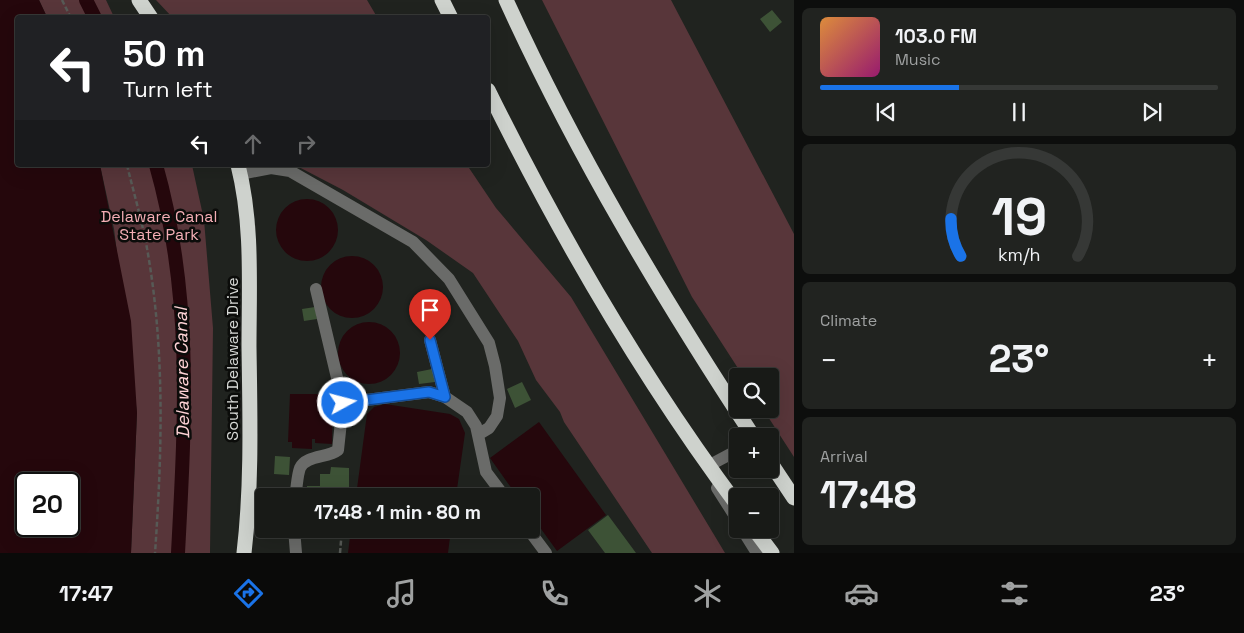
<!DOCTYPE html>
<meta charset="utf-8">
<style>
:root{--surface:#181a17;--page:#212320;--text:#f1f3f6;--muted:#9fa1a1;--line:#363836;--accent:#1a73e8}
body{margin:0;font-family:"Space Grotesk",sans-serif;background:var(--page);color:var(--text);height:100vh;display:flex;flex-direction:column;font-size:19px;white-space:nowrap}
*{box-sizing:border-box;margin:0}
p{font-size:16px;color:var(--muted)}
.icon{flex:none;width:28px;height:28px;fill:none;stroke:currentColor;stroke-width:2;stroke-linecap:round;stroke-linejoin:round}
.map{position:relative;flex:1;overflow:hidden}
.details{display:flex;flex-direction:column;gap:8px;padding:8px;background:#0d0e0d;width:450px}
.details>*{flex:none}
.guide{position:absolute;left:15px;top:15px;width:475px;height:152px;border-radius:5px;box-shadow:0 5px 20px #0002,0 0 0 1px var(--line);background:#202124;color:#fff;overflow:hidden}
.fabs{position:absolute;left:729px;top:368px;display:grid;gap:10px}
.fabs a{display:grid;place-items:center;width:50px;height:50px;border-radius:5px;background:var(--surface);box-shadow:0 5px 20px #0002,0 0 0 1px var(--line);font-size:25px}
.speed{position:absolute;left:15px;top:472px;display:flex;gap:10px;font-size:25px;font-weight:700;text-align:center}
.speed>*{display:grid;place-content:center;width:65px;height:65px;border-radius:50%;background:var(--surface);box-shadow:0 5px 20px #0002,0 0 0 1px var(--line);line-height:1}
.speed .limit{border:2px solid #111;border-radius:8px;background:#fff;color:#111}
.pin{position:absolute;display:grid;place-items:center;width:42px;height:42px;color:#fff;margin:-51px -21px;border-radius:50% 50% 50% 0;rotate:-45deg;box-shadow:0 0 5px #0007}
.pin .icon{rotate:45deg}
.me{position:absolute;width:55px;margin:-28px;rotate:83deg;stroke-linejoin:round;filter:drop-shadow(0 0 4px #0008)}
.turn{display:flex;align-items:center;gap:18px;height:105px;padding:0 25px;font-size:22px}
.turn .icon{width:65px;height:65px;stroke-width:2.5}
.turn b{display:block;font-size:35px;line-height:42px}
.lanes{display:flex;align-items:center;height:48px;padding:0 25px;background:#0003;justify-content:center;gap:25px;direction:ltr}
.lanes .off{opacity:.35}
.big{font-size:38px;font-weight:600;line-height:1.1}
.details .tile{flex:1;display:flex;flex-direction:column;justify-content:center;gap:8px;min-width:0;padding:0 18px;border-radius:8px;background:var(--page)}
.details .dial{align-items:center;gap:0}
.dial svg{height:130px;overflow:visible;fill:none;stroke:var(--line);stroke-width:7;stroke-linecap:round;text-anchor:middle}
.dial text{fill:var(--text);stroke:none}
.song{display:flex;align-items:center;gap:15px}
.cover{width:60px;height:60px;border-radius:8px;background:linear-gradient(135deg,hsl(30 70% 55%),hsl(320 70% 35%))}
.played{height:5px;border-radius:2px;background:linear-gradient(90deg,var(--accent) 35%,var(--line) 35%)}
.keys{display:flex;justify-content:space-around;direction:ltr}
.heat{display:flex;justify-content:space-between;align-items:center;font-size:28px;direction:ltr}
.trip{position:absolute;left:255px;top:488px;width:285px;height:50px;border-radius:5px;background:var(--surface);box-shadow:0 5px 20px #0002,0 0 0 1px var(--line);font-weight:600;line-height:50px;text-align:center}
.menu{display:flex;height:80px;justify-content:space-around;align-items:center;background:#0a0a09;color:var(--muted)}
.menu .icon{width:35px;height:35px}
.menu .active{color:var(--accent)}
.menu b{font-size:22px;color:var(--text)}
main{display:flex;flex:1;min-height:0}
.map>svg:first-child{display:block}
</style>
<main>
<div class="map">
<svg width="794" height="553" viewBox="0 0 794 553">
<rect width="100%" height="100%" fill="#20231f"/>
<path fill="#58363a" d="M39,0H106L114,17H47Z
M156,0H367L377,17H172Z
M542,0H671L794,234V457L763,409H770V376H743L692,297Z
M100,165H192L204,220L213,328L210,553H131L137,413L114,229Z
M295,165H467L496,208L571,297L725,553H652L564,422L560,412L536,380L518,341L473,273L426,240L343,190Z"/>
<path fill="#25070c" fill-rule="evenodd" d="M0,0H39L47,17L18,18V165H100L131,321L137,413L131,553H0ZM26,484H69V526H26Z
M276 230a31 31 0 1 1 62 0a31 31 0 1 1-62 0Z
M321 287a31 31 0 1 1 62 0a31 31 0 1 1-62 0Z
M338 353a31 31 0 1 1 62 0a31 31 0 1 1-62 0Z
M290,394H333L332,444L315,443V439H312V449L292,448V442H288Z
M385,404L450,414L459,419L465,433L456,496H356L367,414L374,407Z
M539,422L606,515L557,551L531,515V496H517L490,458Z
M351,529H451L448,553H348Z"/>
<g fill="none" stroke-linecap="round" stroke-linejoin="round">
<path stroke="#25070c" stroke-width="14" d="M86,0L95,18
M156,165C193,295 185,420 178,553"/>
</g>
<path fill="#3d5236" d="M772,10L782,22L770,32L760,19Z
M315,307L317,319L304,321L302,309Z
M432,369L435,382L419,384L417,372Z
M522,382L531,400L515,408L507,389Z
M275,456L290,457L289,475L274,474Z
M331,467L349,468V496H307V486H320V474H330Z
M608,515L636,553H605L588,530Z
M324,529H339V531L324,532Z"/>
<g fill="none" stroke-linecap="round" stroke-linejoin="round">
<path stroke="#575a56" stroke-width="2.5" stroke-dasharray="5 2.5" stroke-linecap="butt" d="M62,0L71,18
M127,165C134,194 143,224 148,254C165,353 162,453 155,553
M340,553L342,529"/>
<path stroke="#6a6b69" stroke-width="12" d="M240,174L271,168L290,171L413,242L449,279L489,343L495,366L500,398L497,416L489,428L479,434
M316,289L343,403
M430,340L445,397
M708,466L738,450
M717,488L738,521
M295,496C297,488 297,476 300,468C306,455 328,458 338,450L343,403L429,392L445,397L467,412L476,426L486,472L504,496
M294,529L296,553
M528,529L546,553
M742,529L757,553"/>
<path stroke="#ced2cd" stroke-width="15" d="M139,0L151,18
M442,0L451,18
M506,0C576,153 661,296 753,436
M488,90C559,234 641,376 738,506
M238,165C253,224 249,287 249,347C250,416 252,485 244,553
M770,462L794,498
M754,529L772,553"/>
</g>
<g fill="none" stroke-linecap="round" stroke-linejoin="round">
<defs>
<path id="route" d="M343,403L429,392L445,397L430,340"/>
</defs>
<use href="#route" stroke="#114b97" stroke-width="12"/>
<use href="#route" stroke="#1a73e8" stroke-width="9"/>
</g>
<g text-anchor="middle" stroke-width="5" stroke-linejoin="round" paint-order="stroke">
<g font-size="16" fill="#f4aeb5" stroke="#0b0c0a">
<text x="159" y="222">Delaware Canal<tspan x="159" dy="18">State Park</tspan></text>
</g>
<g font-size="16" fill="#d6d8d5" stroke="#0b0c0a">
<text transform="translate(232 359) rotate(-90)" y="6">South Delaware Drive</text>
</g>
<g font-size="18" font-style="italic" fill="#fdd2d5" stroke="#0b0c0a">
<text transform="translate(182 373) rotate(-91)" y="6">Delaware Canal</text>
</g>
</g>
</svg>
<div class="fabs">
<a><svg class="icon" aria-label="search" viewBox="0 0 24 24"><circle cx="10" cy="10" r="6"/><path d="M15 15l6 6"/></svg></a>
<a>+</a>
<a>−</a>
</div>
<div class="speed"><div class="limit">20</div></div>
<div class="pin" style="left:430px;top:340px;background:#d93025"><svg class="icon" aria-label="arrive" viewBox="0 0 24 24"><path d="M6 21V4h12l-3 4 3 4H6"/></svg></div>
<svg class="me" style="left:343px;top:403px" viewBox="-20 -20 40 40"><circle r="17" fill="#1a73e8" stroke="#fff" stroke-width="3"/><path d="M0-11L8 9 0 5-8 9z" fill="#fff"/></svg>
<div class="trip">17:48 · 1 min · 80 m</div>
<div class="guide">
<div class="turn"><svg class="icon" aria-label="left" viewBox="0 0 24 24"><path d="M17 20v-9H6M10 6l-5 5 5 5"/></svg><div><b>50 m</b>Turn left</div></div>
<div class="lanes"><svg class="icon" aria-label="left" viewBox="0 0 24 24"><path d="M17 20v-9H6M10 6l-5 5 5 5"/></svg><svg class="icon off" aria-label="ahead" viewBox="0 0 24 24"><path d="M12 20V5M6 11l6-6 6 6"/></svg><svg class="icon off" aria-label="right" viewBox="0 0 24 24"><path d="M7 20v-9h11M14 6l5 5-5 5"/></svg></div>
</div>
</div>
<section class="details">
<div class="tile">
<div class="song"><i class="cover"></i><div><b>103.0 FM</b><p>Music</p></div></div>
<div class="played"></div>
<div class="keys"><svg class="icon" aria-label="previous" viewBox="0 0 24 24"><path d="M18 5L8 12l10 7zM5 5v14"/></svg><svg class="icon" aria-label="pause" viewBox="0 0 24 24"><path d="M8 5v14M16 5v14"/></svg><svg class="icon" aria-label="next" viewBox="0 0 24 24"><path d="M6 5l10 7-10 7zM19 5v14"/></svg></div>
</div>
<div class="tile dial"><svg viewBox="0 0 100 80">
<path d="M14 69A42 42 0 1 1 86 69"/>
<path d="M14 69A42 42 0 0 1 8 46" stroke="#1a73e8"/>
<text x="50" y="56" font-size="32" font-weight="700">19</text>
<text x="50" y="72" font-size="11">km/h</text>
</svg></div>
<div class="tile"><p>Climate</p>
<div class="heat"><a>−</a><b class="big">23°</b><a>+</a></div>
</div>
<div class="tile"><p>Arrival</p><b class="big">17:48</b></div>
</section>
</main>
<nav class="menu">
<b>17:47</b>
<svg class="icon active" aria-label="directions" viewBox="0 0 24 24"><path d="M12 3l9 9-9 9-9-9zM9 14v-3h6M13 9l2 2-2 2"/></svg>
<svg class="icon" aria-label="music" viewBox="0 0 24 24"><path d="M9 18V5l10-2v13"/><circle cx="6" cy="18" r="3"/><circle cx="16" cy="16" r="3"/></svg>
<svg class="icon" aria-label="phone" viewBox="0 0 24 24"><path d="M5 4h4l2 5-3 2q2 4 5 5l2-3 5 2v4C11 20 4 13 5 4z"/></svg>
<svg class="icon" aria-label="climate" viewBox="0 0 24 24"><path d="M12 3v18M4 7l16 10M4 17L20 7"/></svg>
<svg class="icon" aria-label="car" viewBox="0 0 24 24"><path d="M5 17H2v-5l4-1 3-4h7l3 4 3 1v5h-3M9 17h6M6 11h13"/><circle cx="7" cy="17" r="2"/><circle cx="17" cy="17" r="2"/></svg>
<svg class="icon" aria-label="filters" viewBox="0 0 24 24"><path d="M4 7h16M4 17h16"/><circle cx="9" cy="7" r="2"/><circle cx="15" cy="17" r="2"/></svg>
<b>23°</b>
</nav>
